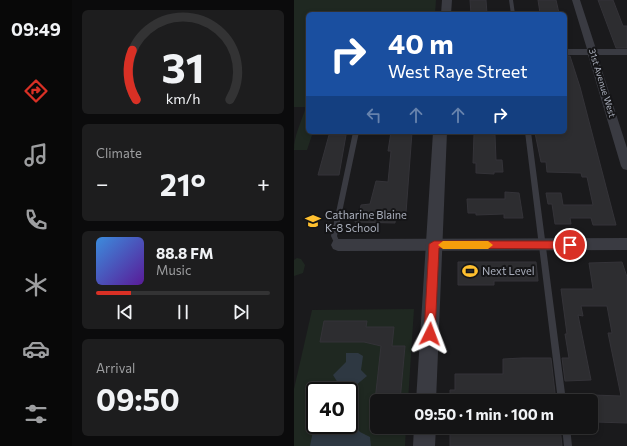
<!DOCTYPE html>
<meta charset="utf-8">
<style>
:root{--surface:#141415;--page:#1d1d1e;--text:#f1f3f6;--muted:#9d9ea0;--line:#333334;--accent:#d93025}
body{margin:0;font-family:Commissioner,sans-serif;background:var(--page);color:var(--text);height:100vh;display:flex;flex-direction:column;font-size:15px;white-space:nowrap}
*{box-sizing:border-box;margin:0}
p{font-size:13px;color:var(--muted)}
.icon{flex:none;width:22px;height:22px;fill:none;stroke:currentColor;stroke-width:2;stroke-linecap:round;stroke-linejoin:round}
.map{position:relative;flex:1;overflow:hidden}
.side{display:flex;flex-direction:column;gap:10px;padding:10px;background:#0b0b0c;width:222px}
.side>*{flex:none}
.banner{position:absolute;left:12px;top:12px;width:261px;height:122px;border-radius:6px;box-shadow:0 2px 6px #0003,0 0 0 1px var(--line);background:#1a4fa0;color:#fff;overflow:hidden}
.speed{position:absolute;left:12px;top:382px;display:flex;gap:8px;font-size:20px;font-weight:700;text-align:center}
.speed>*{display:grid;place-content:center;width:52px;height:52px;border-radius:50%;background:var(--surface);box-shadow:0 2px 6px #0003,0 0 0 1px var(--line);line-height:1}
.speed .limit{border:2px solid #111;border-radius:6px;background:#fff;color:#111}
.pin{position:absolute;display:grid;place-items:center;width:34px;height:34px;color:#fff;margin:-17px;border:2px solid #fff;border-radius:50%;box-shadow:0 1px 4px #0007}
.me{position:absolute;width:44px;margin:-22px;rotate:3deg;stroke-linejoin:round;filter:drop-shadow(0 0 3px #0008)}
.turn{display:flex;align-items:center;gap:14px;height:84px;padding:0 16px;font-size:18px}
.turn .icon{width:52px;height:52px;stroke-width:2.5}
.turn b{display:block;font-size:28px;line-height:34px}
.lanes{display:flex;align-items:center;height:38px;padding:0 16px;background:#0003;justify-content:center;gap:20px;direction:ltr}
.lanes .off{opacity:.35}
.big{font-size:30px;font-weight:700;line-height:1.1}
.side .card{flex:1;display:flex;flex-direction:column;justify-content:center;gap:6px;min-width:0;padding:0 14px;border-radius:6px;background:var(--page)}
.side .dial{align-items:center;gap:0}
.dial svg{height:104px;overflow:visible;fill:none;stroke:var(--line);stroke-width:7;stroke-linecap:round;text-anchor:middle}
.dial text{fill:var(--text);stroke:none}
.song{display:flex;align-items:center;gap:12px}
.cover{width:48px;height:48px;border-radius:6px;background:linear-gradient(135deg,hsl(210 70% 55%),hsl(270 70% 35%))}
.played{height:4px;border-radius:2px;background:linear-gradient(90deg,var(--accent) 20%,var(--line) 20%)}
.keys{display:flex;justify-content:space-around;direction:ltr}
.heat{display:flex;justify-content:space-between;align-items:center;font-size:22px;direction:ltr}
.trip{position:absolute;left:76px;top:394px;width:228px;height:40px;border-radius:6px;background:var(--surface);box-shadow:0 2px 6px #0003,0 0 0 1px var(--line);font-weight:700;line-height:40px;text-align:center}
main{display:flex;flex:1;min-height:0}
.tabs{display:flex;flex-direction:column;width:72px;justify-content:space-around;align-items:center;background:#080808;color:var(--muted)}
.tabs .icon{width:28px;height:28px}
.tabs .selected{color:var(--accent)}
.tabs b{font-size:18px;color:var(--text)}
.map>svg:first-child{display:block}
</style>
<main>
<nav class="tabs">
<b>09:49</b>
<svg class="icon selected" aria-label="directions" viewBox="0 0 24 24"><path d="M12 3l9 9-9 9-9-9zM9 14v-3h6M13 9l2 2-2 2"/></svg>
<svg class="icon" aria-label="music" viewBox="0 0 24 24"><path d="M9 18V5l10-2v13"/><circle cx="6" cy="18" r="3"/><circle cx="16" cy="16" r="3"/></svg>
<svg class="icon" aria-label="phone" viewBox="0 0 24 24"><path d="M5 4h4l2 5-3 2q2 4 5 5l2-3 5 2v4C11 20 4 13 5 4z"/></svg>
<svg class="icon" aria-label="climate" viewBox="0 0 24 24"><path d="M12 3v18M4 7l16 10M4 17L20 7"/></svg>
<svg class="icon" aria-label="car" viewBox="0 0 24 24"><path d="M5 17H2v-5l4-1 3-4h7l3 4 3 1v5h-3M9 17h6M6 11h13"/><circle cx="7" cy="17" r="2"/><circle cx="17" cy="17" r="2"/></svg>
<svg class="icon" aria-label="filters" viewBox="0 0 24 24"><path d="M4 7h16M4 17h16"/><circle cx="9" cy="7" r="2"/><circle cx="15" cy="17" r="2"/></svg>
</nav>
<section class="side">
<div class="card dial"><svg viewBox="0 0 100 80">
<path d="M14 69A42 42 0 1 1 86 69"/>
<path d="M14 69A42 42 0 0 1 11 31" stroke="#d93025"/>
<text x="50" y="56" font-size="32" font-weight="700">31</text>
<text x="50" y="72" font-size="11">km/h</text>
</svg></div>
<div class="card"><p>Climate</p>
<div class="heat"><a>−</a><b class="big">21°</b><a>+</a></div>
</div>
<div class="card">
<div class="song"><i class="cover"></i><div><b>88.8 FM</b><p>Music</p></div></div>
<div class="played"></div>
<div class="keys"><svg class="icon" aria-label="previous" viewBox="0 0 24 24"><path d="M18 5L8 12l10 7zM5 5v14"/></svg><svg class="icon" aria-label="pause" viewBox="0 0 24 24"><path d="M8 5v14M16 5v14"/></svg><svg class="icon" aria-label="next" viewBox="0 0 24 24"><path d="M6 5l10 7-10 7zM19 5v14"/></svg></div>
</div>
<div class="card"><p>Arrival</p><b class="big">09:50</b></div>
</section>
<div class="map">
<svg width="333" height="446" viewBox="0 0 333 446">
<rect width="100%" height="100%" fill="#1a1a1c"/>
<path fill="#1f2821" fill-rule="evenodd" d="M0,0H142L141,14H14V132H19L13,150H0C0,135 7,123 12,107H0Z
M3,258L7,259L11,265L9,273L0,276V260Z
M120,309L114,401H83V427H112L111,446H0V389L18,310ZM21,391H55V425H21Z"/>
<path fill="#2e3842" d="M52,353H64L69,356L67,370L73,376L61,386L56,381L53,384L51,381L44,383L39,375L52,362Z
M55,398H64L62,413L56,421L66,432L76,437L77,446H16L21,421V425H55Z"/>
<path fill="#2d2d30" stroke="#343338" d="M176,0H192L193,14H177Z
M244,0H262L265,13H246Z
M304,0H319L329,26H333V48H322Z
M271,56H276L286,87L322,225H299L297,218H276L277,224H261L258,204H254L252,193H267L269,205H299L293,177H288L287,173L253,172L252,162H247L241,133L271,132Z
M97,132H118L112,213H102L101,223L61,222L63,211H66L67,205L76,204L82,181L94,182L97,151H94Z
M180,134L201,135L202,160H208L209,172H200V174L182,173V163H179Z
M35,135H52L45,175H24Z
M211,192L225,193L229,218H210V214L182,215V213H174L173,199H211Z
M164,262H242L244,281H200V285H164Z
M328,262L333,277V423L302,422L299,395L327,396L314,333H318L313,306H287L289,316L284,315L297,380L271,381L268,358H275L271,334H273L267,289H299L295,263Z
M30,321H73L72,327H100L98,346H111L106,401H81L87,346L70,342H26Z
M228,358H257L262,401H156V390H161V374H209V359Z
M156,427H266L268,446H156Z"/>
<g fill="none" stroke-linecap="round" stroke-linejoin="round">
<path fill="#3a3b42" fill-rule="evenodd" d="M215,0H219L221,14H217Z
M59,132H65L43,236L47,245L46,247L44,248L42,247L37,236Z
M231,132H237L272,401H264Z
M268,427H276L278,446H270Z"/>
<path fill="#3a3b42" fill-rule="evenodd" d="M278,0H286L302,49H333V55H303L333,148V170L329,169L327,166L294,55H271V49H293Z
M333,238V250L44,251L39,249L37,245L39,241L44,239Z"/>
<path fill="#3a3b42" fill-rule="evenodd" d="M148,0H158L157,14H147Z
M139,132H153L142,401H122Z
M120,427H142L141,446H119Z"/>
</g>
<path fill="#d93025" stroke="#8d1f18" d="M140,241H276L281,245L276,249L145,248L141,334L140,338L136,339L132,338L130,334L135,244Z"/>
<path fill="#f59e0b" d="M149,241H194L199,245L194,249H149L144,245Z"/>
<defs>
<symbol id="school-bare" viewBox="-9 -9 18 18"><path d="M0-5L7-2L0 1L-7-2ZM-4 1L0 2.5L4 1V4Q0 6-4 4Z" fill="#ffc02f" stroke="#151517" stroke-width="2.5" paint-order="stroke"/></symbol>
<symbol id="stadium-bare" viewBox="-9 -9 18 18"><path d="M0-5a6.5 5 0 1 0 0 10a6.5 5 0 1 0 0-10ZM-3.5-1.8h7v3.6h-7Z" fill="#ffc02f" stroke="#151517" stroke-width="2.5" paint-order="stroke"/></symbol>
</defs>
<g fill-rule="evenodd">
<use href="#school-bare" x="8" y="210" width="22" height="22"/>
<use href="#stadium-bare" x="165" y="260" width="22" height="22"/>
</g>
<g text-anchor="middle" stroke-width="4" stroke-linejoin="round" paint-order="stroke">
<g font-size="9" fill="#abb0bd" stroke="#151517">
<text transform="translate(308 83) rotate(73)" y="3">31st Avenue West</text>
</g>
<g font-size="11" fill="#abb0bd" stroke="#151517" text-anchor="start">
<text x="31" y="219">Catharine Blaine<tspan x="31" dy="13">K-8 School</tspan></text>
<text x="188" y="275">Next Level</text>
</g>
</g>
</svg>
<div class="speed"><div class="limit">40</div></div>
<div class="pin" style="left:276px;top:245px;background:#d93025"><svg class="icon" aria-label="arrive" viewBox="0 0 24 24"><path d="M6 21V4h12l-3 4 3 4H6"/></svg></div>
<svg class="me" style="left:136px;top:334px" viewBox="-20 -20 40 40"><path d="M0-17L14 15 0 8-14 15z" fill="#d93025" stroke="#fff" stroke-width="4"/></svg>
<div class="trip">09:50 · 1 min · 100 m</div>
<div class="banner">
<div class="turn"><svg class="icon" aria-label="right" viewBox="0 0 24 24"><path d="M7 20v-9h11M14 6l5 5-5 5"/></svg><div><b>40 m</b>West Raye Street</div></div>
<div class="lanes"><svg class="icon off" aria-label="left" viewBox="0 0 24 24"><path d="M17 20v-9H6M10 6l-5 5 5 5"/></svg><svg class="icon off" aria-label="ahead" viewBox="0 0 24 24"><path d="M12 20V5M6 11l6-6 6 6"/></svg><svg class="icon off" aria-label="ahead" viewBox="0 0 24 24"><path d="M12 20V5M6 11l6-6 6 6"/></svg><svg class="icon" aria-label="right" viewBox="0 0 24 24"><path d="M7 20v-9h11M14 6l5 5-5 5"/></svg></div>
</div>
</div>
</main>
